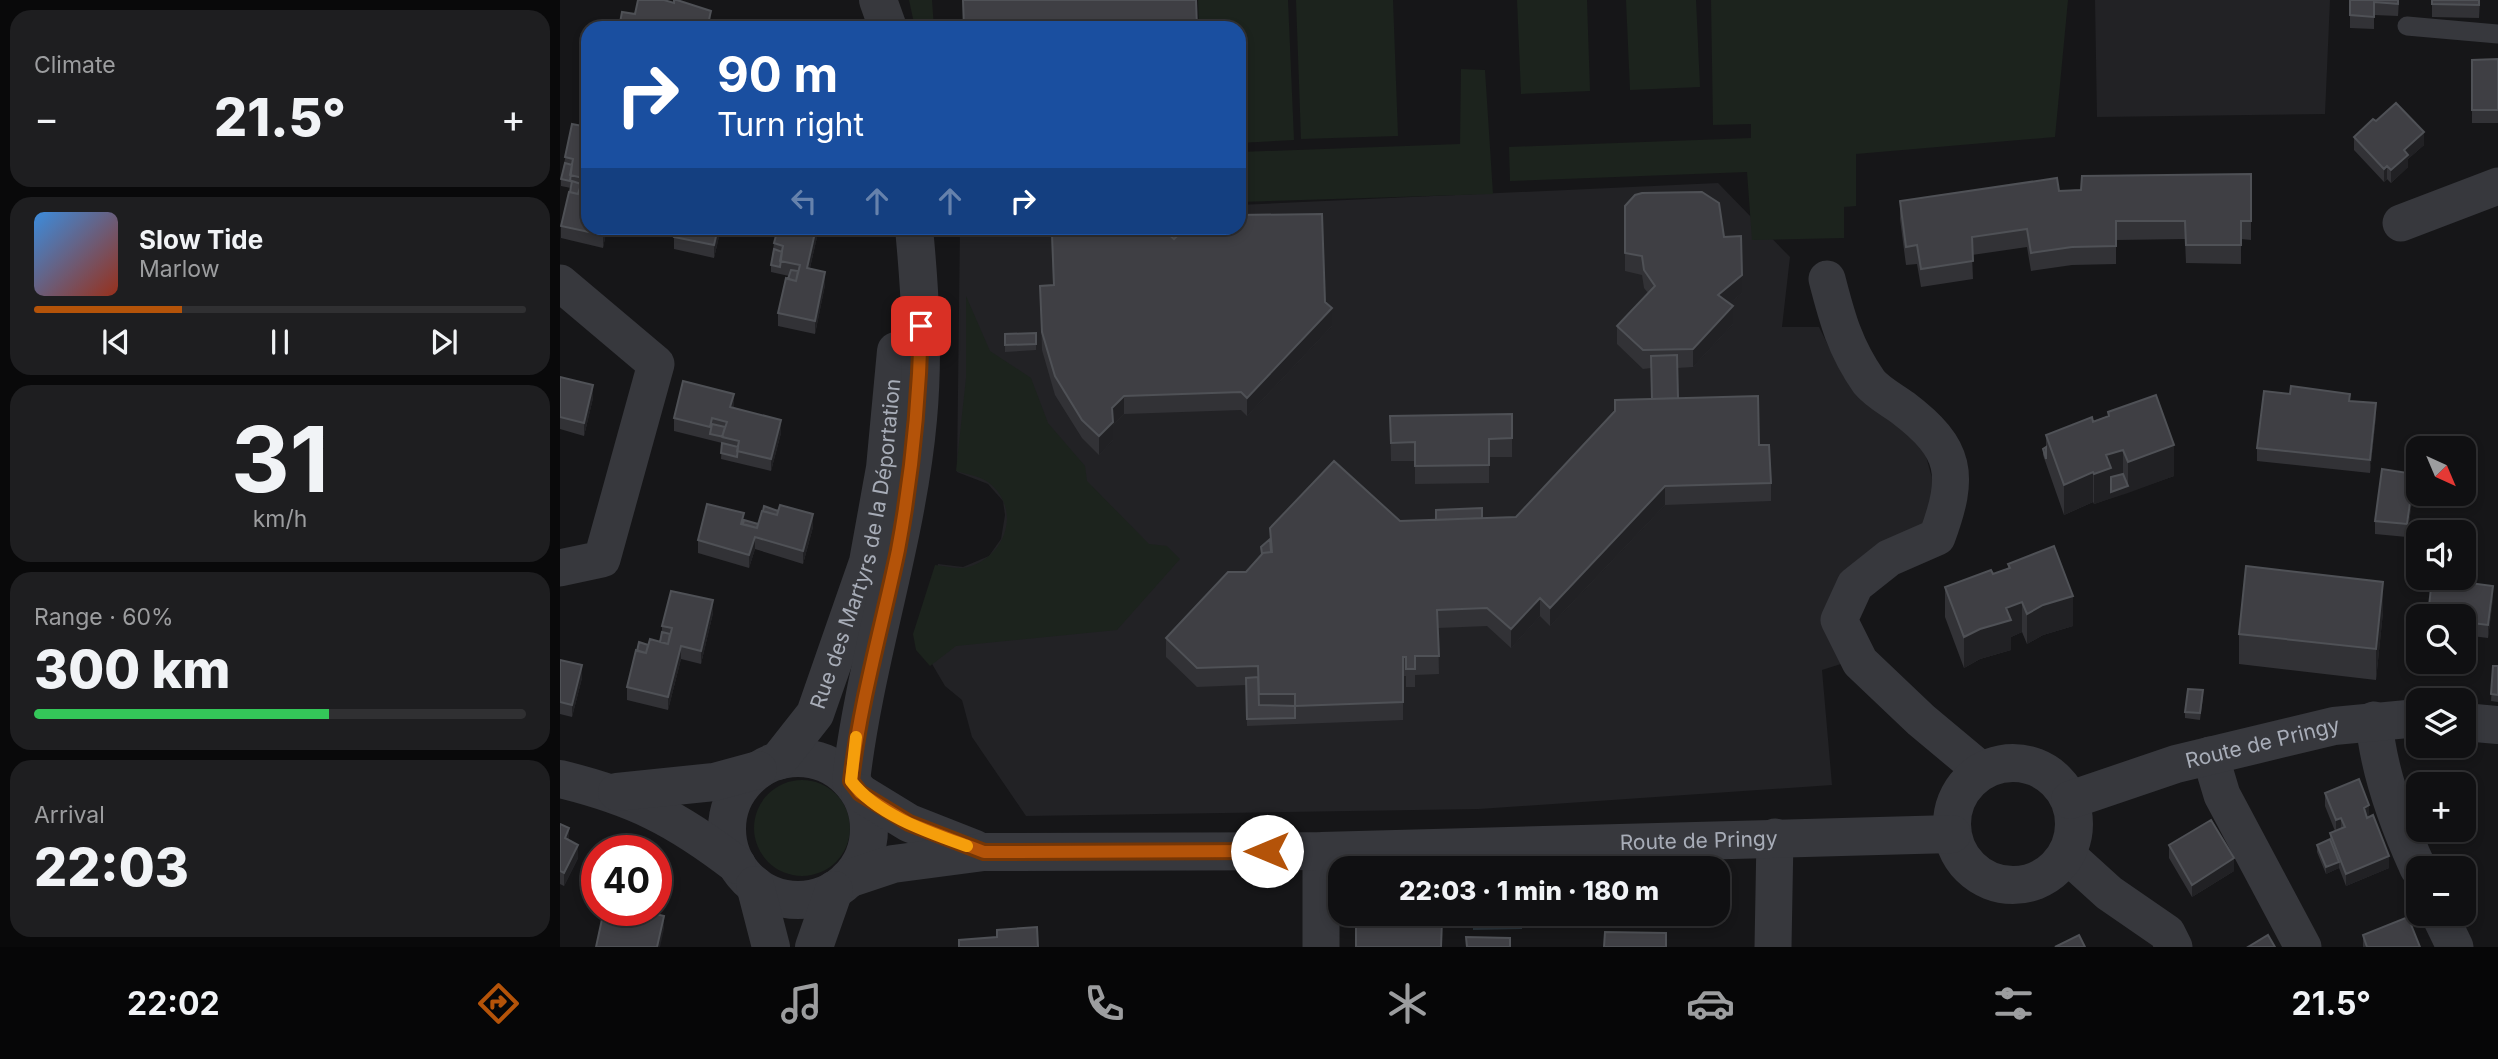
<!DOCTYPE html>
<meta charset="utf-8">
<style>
:root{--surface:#101012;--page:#1e1e20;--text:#f1f3f6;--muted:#9c9d9f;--line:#303032;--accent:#b45309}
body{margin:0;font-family:Inter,sans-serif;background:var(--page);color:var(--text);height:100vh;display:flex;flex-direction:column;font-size:26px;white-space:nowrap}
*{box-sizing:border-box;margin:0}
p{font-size:23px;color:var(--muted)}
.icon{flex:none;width:38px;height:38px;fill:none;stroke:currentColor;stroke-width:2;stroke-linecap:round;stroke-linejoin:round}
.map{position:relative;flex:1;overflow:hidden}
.panel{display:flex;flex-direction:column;gap:10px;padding:10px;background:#09090a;width:560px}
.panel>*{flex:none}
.guide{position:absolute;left:21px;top:21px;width:665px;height:214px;border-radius:21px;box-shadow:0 4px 10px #0003,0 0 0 2px var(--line);background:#1a4fa0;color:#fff;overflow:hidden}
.needle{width:46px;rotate:136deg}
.tools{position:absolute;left:1846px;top:436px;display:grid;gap:14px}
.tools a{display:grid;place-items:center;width:70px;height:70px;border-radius:14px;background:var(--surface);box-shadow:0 4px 10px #0003,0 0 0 2px var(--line);font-size:35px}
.speed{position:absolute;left:21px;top:835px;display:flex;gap:14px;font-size:35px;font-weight:700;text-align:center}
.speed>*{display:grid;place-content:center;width:91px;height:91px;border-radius:50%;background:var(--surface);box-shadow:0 4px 10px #0003,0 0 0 2px var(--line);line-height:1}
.speed .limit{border:10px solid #d22;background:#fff;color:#111}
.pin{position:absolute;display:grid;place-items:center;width:60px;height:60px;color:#fff;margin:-30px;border-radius:14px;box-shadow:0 4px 10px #0006}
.me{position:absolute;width:77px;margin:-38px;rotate:270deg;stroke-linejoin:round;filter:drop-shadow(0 0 5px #0008)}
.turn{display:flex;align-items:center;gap:24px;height:147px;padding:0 21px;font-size:32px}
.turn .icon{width:91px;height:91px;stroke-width:2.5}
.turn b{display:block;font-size:49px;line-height:60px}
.lanes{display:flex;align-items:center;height:66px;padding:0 21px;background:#0003;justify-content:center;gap:35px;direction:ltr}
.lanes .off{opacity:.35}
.big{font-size:52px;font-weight:800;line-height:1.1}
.panel .widget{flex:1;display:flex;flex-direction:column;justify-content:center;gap:10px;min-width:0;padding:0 24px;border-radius:21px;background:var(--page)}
.panel .dial{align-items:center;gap:0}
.dial b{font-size:91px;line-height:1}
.song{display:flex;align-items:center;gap:21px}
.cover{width:84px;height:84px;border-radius:10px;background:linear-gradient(135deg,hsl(210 70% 55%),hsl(10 70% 35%))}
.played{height:7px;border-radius:4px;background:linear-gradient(90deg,var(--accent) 30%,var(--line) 30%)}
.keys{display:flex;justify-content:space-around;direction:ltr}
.heat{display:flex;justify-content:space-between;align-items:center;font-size:38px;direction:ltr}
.charge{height:10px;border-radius:5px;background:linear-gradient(90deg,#34c759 60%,var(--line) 0)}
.trip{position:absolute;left:768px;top:856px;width:402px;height:70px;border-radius:21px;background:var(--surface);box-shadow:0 4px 10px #0003,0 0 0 2px var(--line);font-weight:800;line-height:70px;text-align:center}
.tabs{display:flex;height:112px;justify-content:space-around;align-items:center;background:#060607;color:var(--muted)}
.tabs .icon{width:49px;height:49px}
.tabs .selected{color:var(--accent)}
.tabs b{font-size:32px;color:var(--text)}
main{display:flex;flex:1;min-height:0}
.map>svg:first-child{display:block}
</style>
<main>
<section class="panel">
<div class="widget"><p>Climate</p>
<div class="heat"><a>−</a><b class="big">21.5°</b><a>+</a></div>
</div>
<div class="widget">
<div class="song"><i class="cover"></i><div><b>Slow Tide</b><p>Marlow</p></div></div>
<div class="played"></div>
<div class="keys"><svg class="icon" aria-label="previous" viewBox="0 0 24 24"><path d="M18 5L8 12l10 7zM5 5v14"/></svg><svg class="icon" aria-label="pause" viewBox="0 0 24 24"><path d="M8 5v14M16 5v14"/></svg><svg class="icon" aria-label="next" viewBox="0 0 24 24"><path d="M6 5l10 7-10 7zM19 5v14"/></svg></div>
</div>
<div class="widget dial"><b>31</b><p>km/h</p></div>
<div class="widget"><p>Range · 60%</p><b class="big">300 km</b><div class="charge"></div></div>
<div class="widget"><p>Arrival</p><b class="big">22:03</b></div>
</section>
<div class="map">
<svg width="1938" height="947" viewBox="0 0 1938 947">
<rect width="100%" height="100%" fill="#161618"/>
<path fill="#222225" d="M1535,0H1770L1765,114L1537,117Z
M1158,183L1230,257L1222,327H1259L1284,377L1361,438L1376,493L1364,524L1321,547L1284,663L1262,670L1272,785L919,809L466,816L412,737L402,700L385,686L365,652L378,564L403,567L429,556L441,539L445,515L443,501L428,484L397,472L400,228H679V205Z"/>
<path fill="#1c231d" d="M349,0H372L374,28H355Z
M638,0H728L734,140L679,143V28H639Z
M736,0H833L838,136L741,139Z
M957,0H1027L1030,91L961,94Z
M1066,0H1136L1140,87L1070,90Z
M1151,0H1508L1495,137L1296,154V206L1284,207V238L1192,240L1187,172L950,181L949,147L1191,138V124L1153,125Z
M901,69L925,70L933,194L679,202V152L900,144Z
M406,296L430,351L471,378L488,423L525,466L527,481L589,544L607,546L620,559L557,630L396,646L370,666L356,650L353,634L375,565C385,566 399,570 408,567C447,556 462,508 428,482C420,476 406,474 396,471L406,378Z
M194 828a48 48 0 1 1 96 0a48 48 0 1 1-96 0Z"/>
<path fill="#2c353c" d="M913,914H962V929L913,930Z"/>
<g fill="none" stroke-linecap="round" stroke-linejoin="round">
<path stroke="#37383d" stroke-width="19" d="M1847,26L1938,34"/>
<path stroke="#37383d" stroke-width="37" d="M1841,223L1938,186
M1267,279C1277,318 1285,348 1309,382C1317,392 1332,400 1343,408C1397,449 1400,475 1377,537L1329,558L1295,585L1279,620L1300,662L1361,720L1422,771
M0,283L96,364L42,559L0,568
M1814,720C1818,771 1837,822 1858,868
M1650,755L1662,795L1743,947
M1506,854L1549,893L1607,933L1614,947
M1879,914L1895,947
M761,947V851
M1213,947L1215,837"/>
<g stroke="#37383d" stroke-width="38">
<path d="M318,0L328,28"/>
<path d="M1904,722L1938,725"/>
<circle cx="238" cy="829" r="71"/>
<path id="s1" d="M218,761L255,714L308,562L325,468L336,351"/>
<circle cx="1453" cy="824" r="61"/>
<path d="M0,779C74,797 116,818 177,865"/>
<path d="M291,781C305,659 347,542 358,419C364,355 360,291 354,228"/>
<path d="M57,792L154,782L198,770"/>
<path d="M300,793L349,823L415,849"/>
<path id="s2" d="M1510,800L1616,764L1774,726L1858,718"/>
<path id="s3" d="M288,879L333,864L424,852L761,851L1392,834"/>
<path d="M195,885L211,947"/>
<path d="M254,947L274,890"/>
</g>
</g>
<path fill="#323236" d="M1790,0H1839L1838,16L1814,15V29L1790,28Z
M1872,0H1920L1919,18L1872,17Z
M1938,59V123H1912V60Z
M1816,121L1864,145L1848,159V167L1831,183L1827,179L1824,182L1794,150V137Z
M12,124L47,228L43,248L1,238V226L11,188L1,186V179Z
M1691,174V240L1681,239V264L1626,263L1625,239L1556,240V264L1512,265L1471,271L1467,247L1412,255L1413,279L1361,287L1357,264L1346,265L1340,219V201L1499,191Z
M1065,206L1164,237L1182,293L1170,303L1173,324L1133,367L1117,368L1118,398L1199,445L1211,483V501L1105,505L990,626L980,616L951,648L927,626L878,628L879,674L855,675V687H846V676H843V720L687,726L686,685L637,687L606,657V638L686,572L701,555L710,539V528L840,521L956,517L1092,399L1091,368L1083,369L1057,344V326L1088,293L1084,288L1082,275L1065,271Z
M161,228L154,258L114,249V237Z
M259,228L250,268L265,285L255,334L218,326V313L229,276L211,272V265L214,243Z
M492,235L614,239L765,302L772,326L687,416L681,410L564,414L553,425V440L539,455L522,438L495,395L482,350L480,286L493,285Z
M476,333V350L445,352V334Z
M0,377L33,398L24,436L0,429Z
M1790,401L1816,416L1810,473L1697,461V448Z
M174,406L173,408L221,433L211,471L161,459L162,443L114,431V418Z
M1548,412L1614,476L1534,504L1533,502L1504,515L1483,455V449L1486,447V435L1548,416Z
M952,414V457H929V483L855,484V461H831L830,416Z
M1854,486L1847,537L1815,534V521Z
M218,511L253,527L243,564L195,549L189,568L138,553V540L184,520L198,524Z
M1448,564L1513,626L1483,635L1467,644L1462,632L1451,637V650L1420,659L1404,668L1385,617V587L1433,574L1448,568Z
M1933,598L1928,638L1904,635V616Z
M1823,612L1816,680L1679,664V634Z
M153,613L141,664L121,659L108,710L67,700V687L88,645L100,642L102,632V626Z
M0,660L22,678L12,717L0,714Z
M1933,666H1938V702L1931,701Z
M1643,697L1640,720L1625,718V712Z
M1765,793L1809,817L1829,868L1786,886L1779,868L1766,874L1757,852V845L1770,839V833L1775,831L1765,806Z
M0,824L18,858L4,886L0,884Z
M1609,845L1674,871L1632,897L1609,858Z
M1803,935L1860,947H1803Z"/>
<path fill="#212124" d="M151,11V23L150,28H147Z
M1864,132V145L1848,159V167L1831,183V170L1844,150Z
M1827,166V179L1824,182V169Z
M45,228H47L43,248V235Z
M158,228H161L154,258V245Z
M256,228H259V229L247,280V268Z
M265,272V285L255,334V321Z
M1182,275V293L1158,313V295Z
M1173,306V324L1133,367V349Z
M772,308V326L687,416V398Z
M33,385V398L24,436V423Z
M174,394V406L170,420V407Z
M564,396V414L553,425V440L539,455V436L552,408Z
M1816,403V416L1810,473V460Z
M221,420V433L211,471V459Z
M1614,445V476L1568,493V462Z
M1563,450V480L1568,486V493L1534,504V474L1546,455Z
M1533,472V502L1504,515V485Z
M1854,474V486L1847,537V524Z
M1105,486V505L990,626V608Z
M253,514V527L243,564V551Z
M195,537V549L189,568V555Z
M1823,582V612L1816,680V649Z
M1933,586V598L1928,638V625Z
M1513,596V626L1483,635L1467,644V614L1483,605Z
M980,598V616L951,648V629Z
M153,600V613L141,664V651Z
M1462,602V632L1451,637V650L1420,659L1404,668V637L1446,608Z
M121,646V659L108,710V697Z
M22,665V678L12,717V705Z
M1809,805V818L1804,820V808Z
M1781,818V831L1776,833V820Z
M9,828V841L5,838Z
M18,845V858L4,886V873Z
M1829,856V868L1786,886V874Z
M1674,858V871L1632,897V885Z
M1779,862V868L1766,874V867Z
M104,916V929L100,947H97Z"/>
<path fill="#3f3f44" stroke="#4f5156" stroke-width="2" d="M78,0H104L114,3V0H117L151,11L147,28H59L62,12L75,14Z
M403,0H636L637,28H404Z
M1790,0H1838V4L1814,2V17L1790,15Z
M1872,0H1919V5L1872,4Z
M1938,59V110H1912V60Z
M1836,103L1864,132L1844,150L1848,155L1831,170L1827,166L1824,169L1794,137L1813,119L1816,121Z
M12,124L28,127V228H45L43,235L1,226L9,192L18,194L23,178L10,175L13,159L5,157Z
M5,163L12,165L10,181L1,179Z
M1691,174V221H1681V245H1626L1625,221H1556V246L1512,247L1471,253L1467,229L1412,237L1413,261L1361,269L1357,245L1346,247L1340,201L1497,178L1499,191L1521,190L1522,176Z
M12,181L21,184L18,194L10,192Z
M1142,192L1159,203L1164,237L1181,236L1182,275L1158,295L1173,306L1133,349L1083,350L1057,326L1095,286L1084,270L1082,256L1065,253V206L1075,195L1082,193Z
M762,214L765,302L772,308L687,398L681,392L564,396L552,408L553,422L539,436L522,420L495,376L482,332L480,286L494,285L492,235L604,230L614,239L625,228H679V215Z
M116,228H158L154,245L114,237Z
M218,228H256L247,268L265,272L255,321L218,313L226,278L236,281L240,265L220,261L223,246L214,243Z
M214,249L222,252L220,267L211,265Z
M231,270L238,271L236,281L228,279Z
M476,333V344L445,345V334Z
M1117,355L1118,398L1092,399L1091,356Z
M0,377L33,385L24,423L0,417Z
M123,381L174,394L170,407L221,420L211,459L177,451L179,441L162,437L167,422L152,418L150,427L114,418Z
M1731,386L1790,394L1789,401L1816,403L1810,460L1697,448L1704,391L1730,394Z
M1596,395L1614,445L1568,462L1563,450L1546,455L1551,468L1534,474L1533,472L1504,485L1486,435L1532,417L1533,422L1549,416L1548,412Z
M1198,396L1199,445H1209L1211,483L1105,486L990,608L980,598L951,629L927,608L877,610L879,656H855V669H846V657H843V702L735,706V694H699L698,666L637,668L606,638L668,572H686L703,553L712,552L710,528L774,461L840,521L956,517L1055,411V400Z
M952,414V438L929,439V465L855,466V442L831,443L830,416Z
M152,424L165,427L162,437H164L150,434Z
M162,443L178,447L177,457L161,453Z
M1486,447V459L1483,449Z
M1822,469L1854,474L1847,524L1815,521Z
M1563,474L1568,486L1551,492V477Z
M147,504L184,513L181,524L197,528L202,511L217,515L220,505L253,514L243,551L195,537L189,555L138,540Z
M204,506L218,511L217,515L203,511Z
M922,508V518L876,520V510Z
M184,520L198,524L197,528L183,524Z
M710,539L711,552L703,553L702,554L701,547Z
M1494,546L1513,596L1483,605L1467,614L1462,602L1446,608L1451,620L1420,629L1404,637L1385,587L1431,570L1433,574L1450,568L1448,564Z
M1686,566L1823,582L1816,649L1679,634Z
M1872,578L1933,586L1928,625L1904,622V616H1868Z
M111,591L153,600L141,651L121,646L108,697L67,687L76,650L86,653L90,639L108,644L112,628L102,626Z
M102,632L110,634L108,644L100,642Z
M79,642L88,645L86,653L77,651Z
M0,660L22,665L12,705L0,702Z
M1933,666H1938V695L1931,694Z
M698,677L699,705L735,706V718L687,719L686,678Z
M1628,689L1643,690L1640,713L1625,712Z
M1799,779L1809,805L1804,808L1807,818L1813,815L1829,856L1786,874L1770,833L1785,827L1781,818L1776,820L1765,793Z
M1651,820L1674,858L1632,885L1609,845Z
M0,824L9,828L5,838L18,845L4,873L0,871Z
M1770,839L1779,862L1766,867L1757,845Z
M44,910H78L104,916L97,947H36Z
M1848,917L1860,947H1807L1803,935Z
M796,919L882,920L881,947H796Z
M477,927L478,947H399V940L437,937V930Z
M1045,932L1106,933V947H1044Z
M1519,935L1525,947H1495Z
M1708,935L1715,947H1688Z
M906,937L950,938V947H907Z"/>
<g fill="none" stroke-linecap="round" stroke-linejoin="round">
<defs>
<path id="route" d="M361,326C359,402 352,475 338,550C322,627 300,702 291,781L300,793L349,823L424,852L707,851"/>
</defs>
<use href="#route" stroke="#753606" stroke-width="18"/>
<use href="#route" stroke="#b45309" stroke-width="12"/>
<path stroke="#f59e0b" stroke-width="12" d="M296,737L291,781C317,815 368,832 407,846"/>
</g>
<g text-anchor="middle" stroke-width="7" stroke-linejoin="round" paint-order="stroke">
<g font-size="21" fill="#a8adb8" stroke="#111113">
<text dy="7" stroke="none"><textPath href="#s1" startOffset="236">Rue des Martyrs de la Déportation</textPath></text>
<text dy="7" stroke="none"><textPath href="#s2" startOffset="201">Route de Pringy</textPath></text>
<text dy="7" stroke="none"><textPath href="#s3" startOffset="854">Route de Pringy</textPath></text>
</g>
</g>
</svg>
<div class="tools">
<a><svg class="needle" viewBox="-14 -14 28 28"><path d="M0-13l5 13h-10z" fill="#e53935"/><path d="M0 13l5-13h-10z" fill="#9c9d9f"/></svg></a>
<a><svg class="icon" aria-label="sound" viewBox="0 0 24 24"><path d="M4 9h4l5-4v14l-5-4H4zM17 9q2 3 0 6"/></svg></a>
<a><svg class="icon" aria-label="search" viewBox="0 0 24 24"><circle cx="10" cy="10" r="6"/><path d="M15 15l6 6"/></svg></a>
<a><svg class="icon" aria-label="layers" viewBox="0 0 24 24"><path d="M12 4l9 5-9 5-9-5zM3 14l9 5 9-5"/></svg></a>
<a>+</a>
<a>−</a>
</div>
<div class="speed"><div class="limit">40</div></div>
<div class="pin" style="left:361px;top:326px;background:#d93025"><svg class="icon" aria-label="arrive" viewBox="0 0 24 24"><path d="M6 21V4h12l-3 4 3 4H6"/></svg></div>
<svg class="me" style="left:707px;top:851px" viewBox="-20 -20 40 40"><circle r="19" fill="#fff"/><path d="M0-13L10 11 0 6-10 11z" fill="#b45309"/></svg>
<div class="trip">22:03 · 1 min · 180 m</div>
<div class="guide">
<div class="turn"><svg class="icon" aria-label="right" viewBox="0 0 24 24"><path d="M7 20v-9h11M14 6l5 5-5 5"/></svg><div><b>90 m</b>Turn right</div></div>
<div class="lanes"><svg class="icon off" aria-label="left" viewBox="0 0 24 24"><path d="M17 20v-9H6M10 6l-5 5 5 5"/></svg><svg class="icon off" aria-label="ahead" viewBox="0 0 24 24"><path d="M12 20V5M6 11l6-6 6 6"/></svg><svg class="icon off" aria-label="ahead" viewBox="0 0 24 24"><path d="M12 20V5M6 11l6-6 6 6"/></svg><svg class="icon" aria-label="right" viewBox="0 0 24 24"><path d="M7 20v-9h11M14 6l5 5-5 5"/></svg></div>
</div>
</div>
</main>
<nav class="tabs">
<b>22:02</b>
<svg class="icon selected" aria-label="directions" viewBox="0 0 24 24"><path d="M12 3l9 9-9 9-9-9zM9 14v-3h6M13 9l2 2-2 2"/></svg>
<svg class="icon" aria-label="music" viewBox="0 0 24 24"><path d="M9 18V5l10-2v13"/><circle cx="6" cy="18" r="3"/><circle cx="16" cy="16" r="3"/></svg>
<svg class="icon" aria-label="phone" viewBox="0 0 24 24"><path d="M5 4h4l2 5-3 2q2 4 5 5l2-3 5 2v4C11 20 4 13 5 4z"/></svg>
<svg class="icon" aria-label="climate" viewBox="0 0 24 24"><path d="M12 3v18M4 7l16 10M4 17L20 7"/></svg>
<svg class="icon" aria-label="car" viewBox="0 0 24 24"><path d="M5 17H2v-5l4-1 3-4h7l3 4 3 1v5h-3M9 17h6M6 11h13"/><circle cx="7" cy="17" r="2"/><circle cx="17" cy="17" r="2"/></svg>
<svg class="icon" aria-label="filters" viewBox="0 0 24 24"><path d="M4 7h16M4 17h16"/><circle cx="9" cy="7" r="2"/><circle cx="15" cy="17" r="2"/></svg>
<b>21.5°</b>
</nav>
